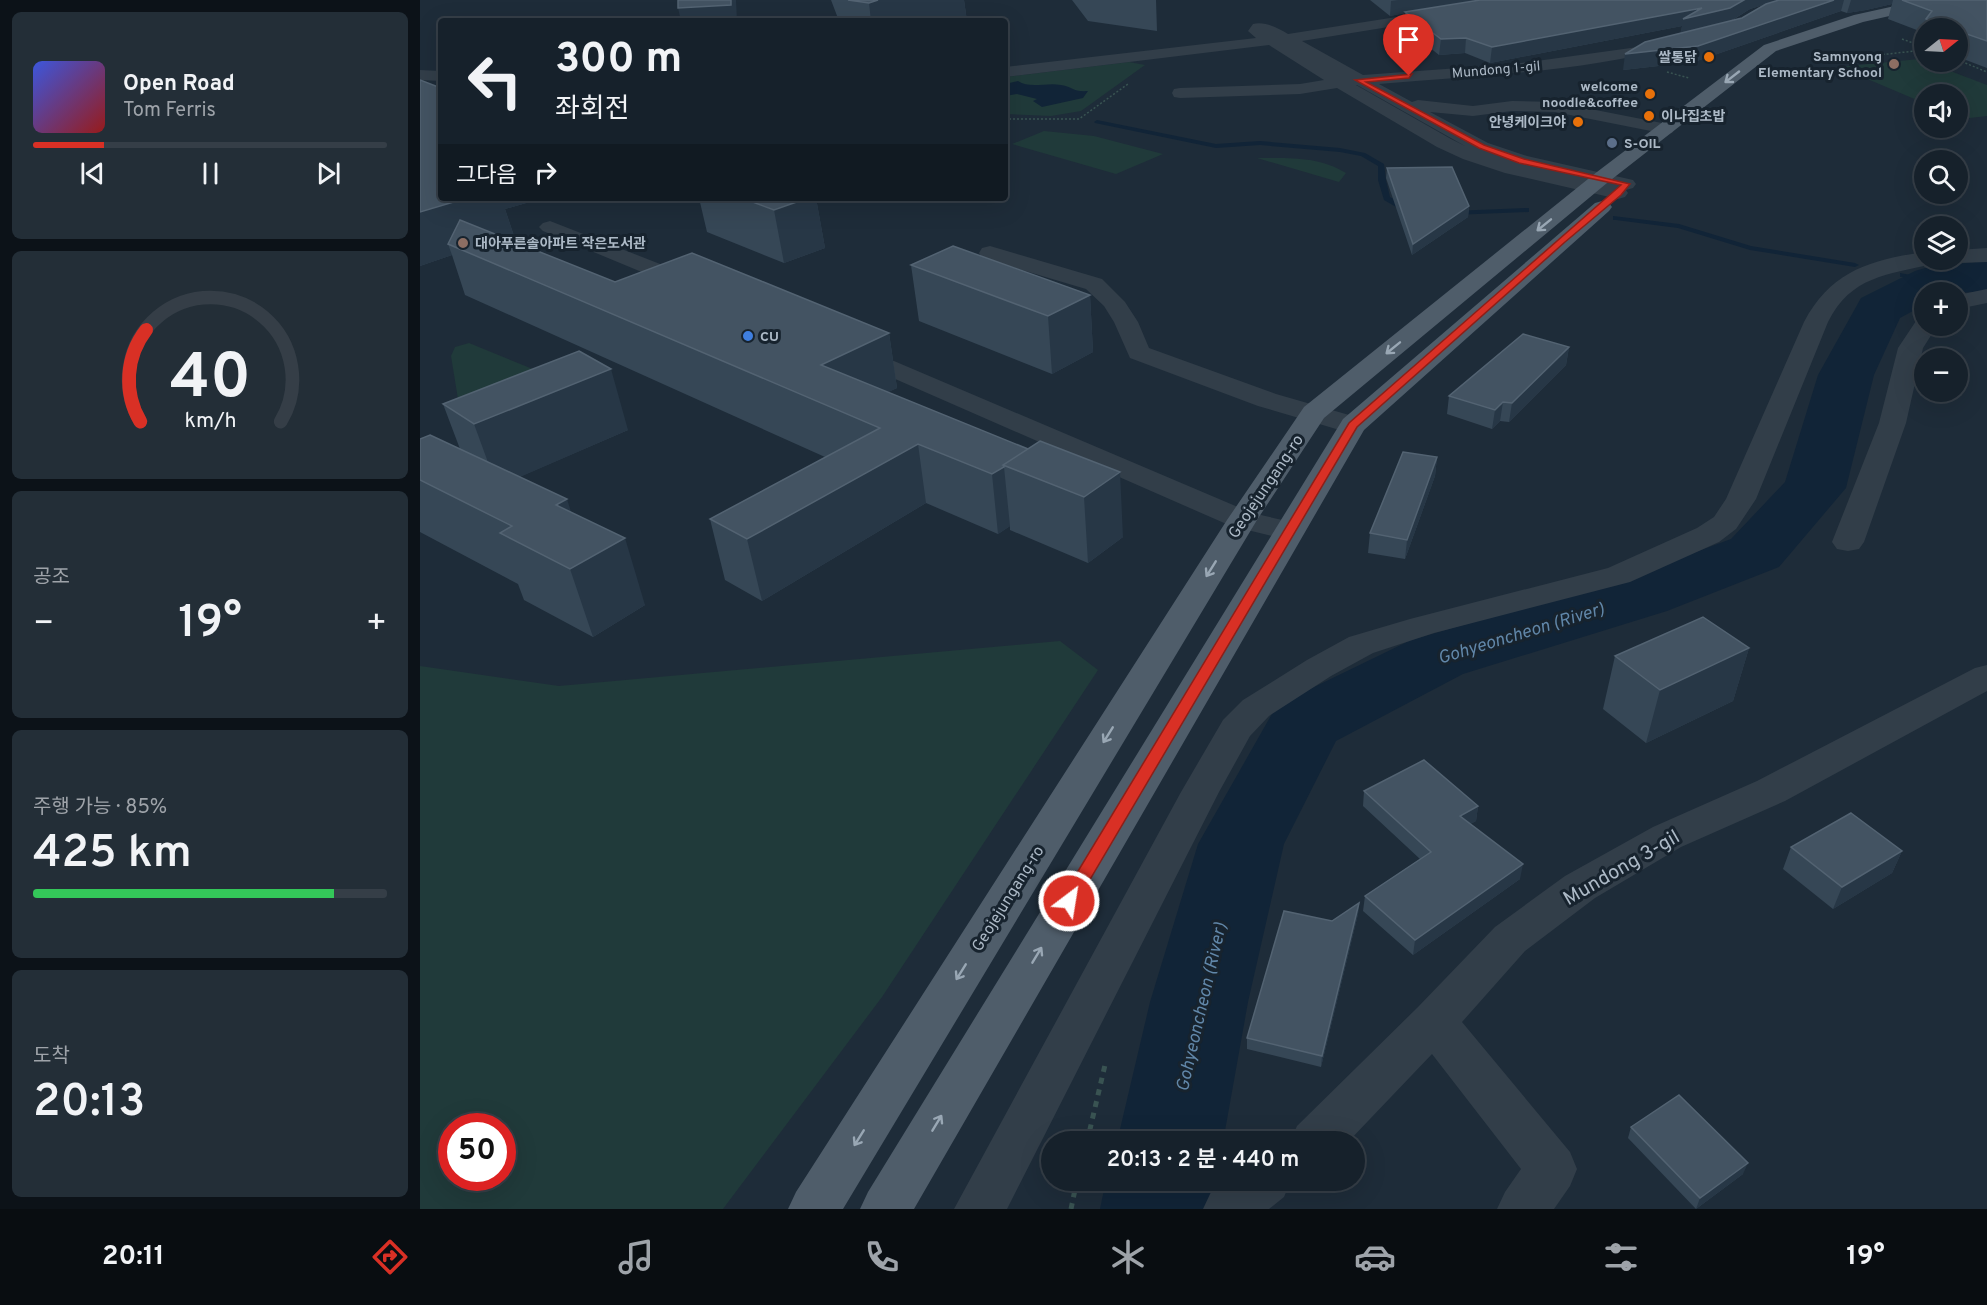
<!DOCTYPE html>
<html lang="ko">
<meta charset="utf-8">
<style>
:root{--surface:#16212b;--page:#232e37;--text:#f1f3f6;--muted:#9ea3a9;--line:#353e47;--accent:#d93025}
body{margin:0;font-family:Overpass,"Noto Sans KR",sans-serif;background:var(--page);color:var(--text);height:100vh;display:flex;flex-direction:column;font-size:22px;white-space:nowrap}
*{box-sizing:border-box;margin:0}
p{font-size:20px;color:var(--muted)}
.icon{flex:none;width:33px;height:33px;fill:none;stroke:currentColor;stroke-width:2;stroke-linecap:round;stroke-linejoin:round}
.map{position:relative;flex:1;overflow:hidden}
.details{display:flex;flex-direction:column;gap:12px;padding:12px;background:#0c1218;width:420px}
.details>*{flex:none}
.hud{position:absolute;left:18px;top:18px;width:570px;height:183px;border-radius:6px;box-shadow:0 6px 24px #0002,0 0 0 2px var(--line);background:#16212b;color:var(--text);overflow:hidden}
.needle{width:39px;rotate:72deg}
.fabs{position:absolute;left:1494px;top:18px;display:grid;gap:12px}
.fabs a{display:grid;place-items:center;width:54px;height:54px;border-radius:50%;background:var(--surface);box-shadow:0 6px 24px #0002,0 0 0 2px var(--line);font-size:30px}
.speed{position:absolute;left:18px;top:1113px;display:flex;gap:12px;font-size:30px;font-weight:700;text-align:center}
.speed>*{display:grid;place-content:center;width:78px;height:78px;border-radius:50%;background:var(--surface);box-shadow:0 6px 24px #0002,0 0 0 2px var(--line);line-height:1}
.speed .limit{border:9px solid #d22;background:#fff;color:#111}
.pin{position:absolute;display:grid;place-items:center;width:51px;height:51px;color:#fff;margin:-62px -26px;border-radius:50% 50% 50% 0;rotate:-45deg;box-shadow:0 0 6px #0007}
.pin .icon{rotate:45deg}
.me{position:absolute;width:66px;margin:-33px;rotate:31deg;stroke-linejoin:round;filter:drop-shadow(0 0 4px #0008)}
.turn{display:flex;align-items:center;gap:21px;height:126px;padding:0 18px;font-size:27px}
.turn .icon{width:78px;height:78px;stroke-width:2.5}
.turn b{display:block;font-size:42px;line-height:51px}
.then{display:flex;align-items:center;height:57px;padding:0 18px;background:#0003;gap:12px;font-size:22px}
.big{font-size:45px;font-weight:600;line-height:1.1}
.details .card{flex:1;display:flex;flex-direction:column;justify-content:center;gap:9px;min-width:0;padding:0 21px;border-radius:9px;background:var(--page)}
.details .dial{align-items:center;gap:0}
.dial svg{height:156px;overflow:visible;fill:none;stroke:var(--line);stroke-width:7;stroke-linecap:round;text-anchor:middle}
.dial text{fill:var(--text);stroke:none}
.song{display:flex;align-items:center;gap:18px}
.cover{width:72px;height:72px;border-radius:9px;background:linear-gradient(135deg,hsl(230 70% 55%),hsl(0 70% 35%))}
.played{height:6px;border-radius:3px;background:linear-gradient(90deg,var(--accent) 20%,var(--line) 20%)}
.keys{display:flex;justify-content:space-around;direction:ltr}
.heat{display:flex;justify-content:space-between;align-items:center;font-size:33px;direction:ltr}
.charge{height:9px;border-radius:4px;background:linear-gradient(90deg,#34c759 85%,var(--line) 0)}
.trip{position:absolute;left:621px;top:1131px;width:324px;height:60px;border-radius:30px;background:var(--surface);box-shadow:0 6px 24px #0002,0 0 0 2px var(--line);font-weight:600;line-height:60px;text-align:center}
.tab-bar{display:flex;height:96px;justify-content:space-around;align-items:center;background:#090d11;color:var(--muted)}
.tab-bar .icon{width:42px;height:42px}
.tab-bar .current{color:var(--accent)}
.tab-bar b{font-size:27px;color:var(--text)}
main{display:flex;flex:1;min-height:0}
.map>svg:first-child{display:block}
</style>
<main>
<section class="details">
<div class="card">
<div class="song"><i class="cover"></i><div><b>Open Road</b><p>Tom Ferris</p></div></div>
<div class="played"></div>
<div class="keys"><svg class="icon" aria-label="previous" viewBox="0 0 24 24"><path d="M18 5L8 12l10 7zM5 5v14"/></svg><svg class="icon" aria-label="pause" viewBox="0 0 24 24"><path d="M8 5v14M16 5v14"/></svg><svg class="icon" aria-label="next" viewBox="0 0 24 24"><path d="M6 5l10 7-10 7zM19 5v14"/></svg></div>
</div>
<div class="card dial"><svg viewBox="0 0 100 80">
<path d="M14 69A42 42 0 1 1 86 69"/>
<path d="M14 69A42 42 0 0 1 17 22" stroke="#d93025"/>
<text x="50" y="56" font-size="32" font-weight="700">40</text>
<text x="50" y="72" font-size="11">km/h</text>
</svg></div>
<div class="card"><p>공조</p>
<div class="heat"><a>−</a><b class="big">19°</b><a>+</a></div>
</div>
<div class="card"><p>주행 가능 · 85%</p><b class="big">425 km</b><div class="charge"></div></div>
<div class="card"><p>도착</p><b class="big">20:13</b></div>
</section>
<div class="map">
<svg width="1567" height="1209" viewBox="0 0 1567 1209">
<rect width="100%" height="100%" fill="#1e2c39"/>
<path fill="#203a3a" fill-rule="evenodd" d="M1499,59L1567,85V116L1541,119L1538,118V94H1504V103L1419,67Z
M709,62L725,65L661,111L631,116L585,114V77Z
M624,131L674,136L743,154L696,174L592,144Z
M837,158C868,158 899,156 926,173L919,182Z
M49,343L152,385L44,436L31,356L35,347Z
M640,641L678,670L462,997L303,1209H0V666L139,686ZM82,1126V1178H32V1126Z"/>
<path fill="#112437" d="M598,81C610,89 627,82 641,85C654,87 652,92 668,91L663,98L622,107L613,101L617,99L597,94L585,96V84Z"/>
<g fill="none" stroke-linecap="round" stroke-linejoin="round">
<path fill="#112437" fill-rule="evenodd" d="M677,120L796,144L840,141L920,148L945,153L964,164L966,180L970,197L990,209L983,211L964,200L958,180V166L941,156L920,152L840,145L796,148L675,123L674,122Z
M1106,208H1109V212L1033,215L1029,213L1033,211Z
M1193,216L1259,224L1331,246L1435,263L1439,265L1435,267L1330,250L1258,228L1196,220H1193Z
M1480,273L1512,279L1516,281L1512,283L1483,277H1480Z"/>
<path fill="#112437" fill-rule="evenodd" d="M1567,261V291L1538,293L1504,292V305L1480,318L1454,375L1426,488L1359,567L1247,611L1043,674L916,741L864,844L828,1002L803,1142H697L730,1002L778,844L857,705L991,640L1197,581L1311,539L1365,482L1398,375L1441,298L1495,271L1512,266Z
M686,1180H795L790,1209H680Z"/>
<path stroke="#395352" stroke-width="1.5" stroke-dasharray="2 2" stroke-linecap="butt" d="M1482,39L1504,47
M1538,60L1567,72
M1395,62L1504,50
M1247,72L1269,78
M585,119H659L708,84"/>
<path stroke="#395352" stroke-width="5" stroke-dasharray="6 6" stroke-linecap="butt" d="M667,1142L685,1065
M651,1209L657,1180"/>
<path fill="#323e49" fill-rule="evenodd" d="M1085,0H1118L1111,4L882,41L943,75L1094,64L1218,47L1250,39L1255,41L1258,44L1255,47C1159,72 1058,76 959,84L992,102L998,100L1053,106L1092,101L1135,102L1252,125L1255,129L1252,133L1246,134L1135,112L1092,111L1053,116L1010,112L1068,143L1107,156L1213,180L1216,184L1213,188L1206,190L1208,193L1205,197L1198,199L1085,173L1043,159L1017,147L917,88L880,94L760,98L754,97L752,93L754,89L760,88L880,84L904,80L849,45L585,77V67L836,38L828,31L833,24C845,21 858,28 868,34ZM936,85H937L1045,146L1031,139Z
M0,70L21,71V81L0,80Z
M130,221L281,280L284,285L281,290L273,292L265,290L123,231L119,227L123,223Z
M570,246L682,279L705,302L718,322L729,348L856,394L943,419L947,425L943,431L933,433L923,431L838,406L710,358L694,322L684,306L666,289L562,258L559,253L562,248Z
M1567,248V262L1538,263L1529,260H1538V250Z
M1504,252V260H1515L1512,264C1467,275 1431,276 1408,322L1336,499L1316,529L1299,542L1210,582L1014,633L953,653L911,676L849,716L830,736L799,792L587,1209H534L761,792L803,720L823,700L887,660L929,637L990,619L1188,568L1277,528L1294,517L1306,499L1384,322C1411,271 1450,260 1504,252Z
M1567,289V303L1538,309V295Z
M1504,319V326H1517L1503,348L1486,423L1444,542L1439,549L1428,551L1417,549L1412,542L1459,423L1478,348L1496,321Z
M434,344L832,513L880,524L884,531L880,538L869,540L811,526L425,357L421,352L425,347Z
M1567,665V691L1365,801L1261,847L1175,898L1105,951L1042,1022L1150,1152L1157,1169L1150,1186L1134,1209H1077L1085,1192L1101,1169L1012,1054L928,1142H870L877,1126L998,1007L1075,927L1145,876L1233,827L1337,781L1555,668Z
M805,1180H871L864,1197L849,1209H783L791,1192Z"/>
<path fill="#4f5d6a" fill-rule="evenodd" d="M1502,0H1529L1527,3L1443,22L1356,51L1187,183L904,418L837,520L423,1209H368L376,1192L807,520L884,407L1173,175L1344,45L1434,15Z
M1182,201L1189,203L1192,207L1189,211L944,430L494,1209H440L448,1192L923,419L1175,203Z"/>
</g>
<path fill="#364756" d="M411,0H544L547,21H419Z
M652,0H736L737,31L668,21Z
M950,0H1359L1330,9L1311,21L1322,18L1359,0H1567V68L1538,57V28H1504V44L1499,42L1502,32L1468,19L1472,4L1446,10L1427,13L1421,11L1274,62L1203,70L1261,33L1262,26L1070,63L1045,53L1019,55L984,27L985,13L970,16Z
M0,80L113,201L85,209L94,236L86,238L195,282L469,333L477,388L468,392L608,449L620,441L703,537L668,563L590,530V526L578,534L506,503L342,601L305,580L290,519L405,457L45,295L32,255L0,266Z
M967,168L1049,206L1048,217L992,255L966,178Z
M279,198H396L405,248L364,263L287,232Z
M491,265L670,295L673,352L632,374L499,321Z
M1149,347L1146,365L1089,422L1080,421L1072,429L1027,414L1029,396Z
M23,404L208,430L99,477L151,512L225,605L173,637L104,600L98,584L0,532V439L40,449Z
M1017,457L1015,476L985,559L948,553L950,533Z
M1329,648L1313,701L1226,743L1183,709L1195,656Z
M944,791L1058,806L1056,821L1050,824L1100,879L993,955L943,911L945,896L1000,859L943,806Z
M1371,847L1482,851L1472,873L1413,909L1363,869Z
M939,903L938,914L901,1067L827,1049V1038Z
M1211,1127L1323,1174L1276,1209L1208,1138Z"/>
<path fill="#273746" d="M311,0H316L317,21H261L258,8Z
M458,0H544L547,21H451L449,3Z
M978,0H1070L985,12V13L970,16L971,1Z
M1324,0H1359L1330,9L1307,23L1260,34L1262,26L1070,63L1072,47Z
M1414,0H1424L1421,11L1274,62L1203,70L1205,54Z
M1431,0H1473L1472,4L1446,10L1427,13Z
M1046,38L1045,53L1019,55L1021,39Z
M47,198H112L113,201L85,209L94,236L45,251L28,244L32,255L0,266V212Z
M388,198H396L405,248L364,263L354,210Z
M1049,206L1048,217L992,255L993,244Z
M670,295L673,352L632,374L628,316Z
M469,333L477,388L426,413L401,365Z
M1149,347L1146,365L1089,422L1092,403Z
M191,369L208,430L77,487L54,424Z
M1083,402L1080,421L1072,429L1075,410Z
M498,444L506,503L342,601L327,539Z
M1017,457L1015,476L985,559L987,540Z
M584,467L590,526L578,534L572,474Z
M700,472L703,537L668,563L664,497Z
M147,499L166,560L205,538L225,605L173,637L150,569L136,505Z
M1329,648L1313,701L1226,743L1240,690Z
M1058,806L1056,821L1037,831L1040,816Z
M1482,851L1472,873L1413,909L1422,887Z
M1103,864L1100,879L993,955L995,940Z
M939,903L938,914L901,1067L902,1056Z
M1328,1163L1323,1174L1276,1209L1280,1198Z"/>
<path fill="#435362" stroke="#536372" stroke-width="1.5" d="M258,0H311V5L258,8Z
M428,0H458L449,3Z
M1060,0H1324L1310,8L1263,19L1282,8L1072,47L1046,38L1021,39L985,12Z
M1359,0H1414L1278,46L1205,54L1225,42L1322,18L1346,4Z
M1482,0H1567V41L1538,31V28H1531L1506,19L1512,11Z
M0,80L21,88V198H47L0,212Z
M1032,167L1049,206L993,244L967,168Z
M322,198H388L354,210Z
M40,220L195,282L272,253L341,281L469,333L401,365L608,449L583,465L584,467L572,474L498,444L327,539L290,519L460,428L28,244Z
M533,246L670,295L628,316L491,265Z
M1103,334L1149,347L1092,403L1083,402L1075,410L1029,396Z
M159,351L191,369L54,424L23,404Z
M10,435L147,499L136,505L205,538L150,569L80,533L92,526L0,480V439Z
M620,441L700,472L664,497L583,465Z
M983,452L1017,457L987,540L950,533Z
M1283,617L1329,648L1240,690L1195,656Z
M1004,760L1058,806L1040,816L1103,864L995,940L945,896L1011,852L944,791Z
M1431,813L1482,851L1422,887L1371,847Z
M939,903L902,1056L827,1038L864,911L912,921Z
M1259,1095L1328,1163L1280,1198L1211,1127Z"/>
<defs><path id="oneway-shaft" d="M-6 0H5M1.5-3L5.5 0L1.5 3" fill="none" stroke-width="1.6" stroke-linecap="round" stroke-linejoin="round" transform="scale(1.5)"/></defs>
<g stroke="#99a7b4">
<use href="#oneway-shaft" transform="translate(1312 77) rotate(142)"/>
<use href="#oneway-shaft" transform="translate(1124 225) rotate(141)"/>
<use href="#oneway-shaft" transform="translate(973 348) rotate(141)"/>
<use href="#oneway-shaft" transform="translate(791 569) rotate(122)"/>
<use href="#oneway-shaft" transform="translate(688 735) rotate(122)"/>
<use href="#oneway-shaft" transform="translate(617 955) rotate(-59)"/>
<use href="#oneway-shaft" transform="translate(541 972) rotate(122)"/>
<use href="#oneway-shaft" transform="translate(517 1123) rotate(-59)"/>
<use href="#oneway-shaft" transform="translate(439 1138) rotate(122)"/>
</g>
<path fill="#d93025" stroke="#8d1f18" stroke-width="1.5" d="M992,74L989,78L946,82L1064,145L1104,159L1210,184L1201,195L1145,242L937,427L655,905L649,907L643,905L640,901L643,896L929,423L1201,185L1099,163L1059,148L935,80Z"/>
<g fill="#e8710a" stroke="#17232e" stroke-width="2">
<circle cx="1289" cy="57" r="6"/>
<circle cx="1230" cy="94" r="6"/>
<circle cx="1229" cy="116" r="6"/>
<circle cx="1158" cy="122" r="6"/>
</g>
<g fill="#8d6e63" stroke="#17232e" stroke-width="2">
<circle cx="1474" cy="64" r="6"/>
<circle cx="43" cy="243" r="6"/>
</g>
<circle fill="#5c6f8a" stroke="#17232e" stroke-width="2" cx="1192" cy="143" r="6"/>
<circle fill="#3f7fe0" stroke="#17232e" stroke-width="2" cx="328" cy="336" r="6"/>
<g text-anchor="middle" stroke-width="6" stroke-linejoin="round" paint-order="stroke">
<g font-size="14" font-weight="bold" fill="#acb9c6" stroke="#17232e" text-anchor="end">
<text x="1462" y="61">Samnyong<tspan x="1462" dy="16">Elementary School</tspan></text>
<text x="1277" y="62">쌀통닭</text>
<text x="1218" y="91">welcome<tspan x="1218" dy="16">noodle&amp;coffee</tspan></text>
<text x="1241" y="121" text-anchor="start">이나집초밥</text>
<text x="1146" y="127">안녕케이크야</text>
<text x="1204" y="148" text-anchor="start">S-OIL</text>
<text x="55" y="248" text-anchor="start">대아푸른솔아파트 작은도서관</text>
<text x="340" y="341" text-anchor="start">CU</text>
</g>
<g font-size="14" fill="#acb9c6" stroke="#17232e">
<text transform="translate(1076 69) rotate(-5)" y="5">Mundong 1-gil</text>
</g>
<g font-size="16" fill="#acb9c6" stroke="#17232e">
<text transform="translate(845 486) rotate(-56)" y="6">Geojejungang-ro</text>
<text transform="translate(587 898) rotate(-58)" y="6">Geojejungang-ro</text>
</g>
<g font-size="18" font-style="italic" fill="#6187a9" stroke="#17232e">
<text transform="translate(1101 633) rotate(-17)" y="6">Gohyeoncheon (River)</text>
<text transform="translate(781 1007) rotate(-77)" y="6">Gohyeoncheon (River)</text>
</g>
<g font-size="20" fill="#acb9c6" stroke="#17232e">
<text transform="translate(1201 867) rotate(-30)" y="7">Mundong 3-gil</text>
</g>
</g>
</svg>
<div class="fabs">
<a><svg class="needle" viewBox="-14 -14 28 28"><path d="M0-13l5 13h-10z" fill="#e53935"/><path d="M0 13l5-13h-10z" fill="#9ea3a9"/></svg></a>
<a><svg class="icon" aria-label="sound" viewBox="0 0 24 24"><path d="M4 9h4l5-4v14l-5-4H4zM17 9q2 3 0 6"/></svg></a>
<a><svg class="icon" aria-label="search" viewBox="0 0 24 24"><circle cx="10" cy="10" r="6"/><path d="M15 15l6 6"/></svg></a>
<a><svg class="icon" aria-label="layers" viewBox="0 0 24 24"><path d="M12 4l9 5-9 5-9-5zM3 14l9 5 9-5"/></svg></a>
<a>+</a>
<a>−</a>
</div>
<div class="speed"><div class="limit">50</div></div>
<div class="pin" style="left:989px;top:76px;background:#d93025"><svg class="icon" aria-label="arrive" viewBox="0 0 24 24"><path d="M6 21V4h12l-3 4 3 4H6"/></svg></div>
<svg class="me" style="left:649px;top:901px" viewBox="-20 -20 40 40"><circle r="17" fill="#d93025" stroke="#fff" stroke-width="3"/><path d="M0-11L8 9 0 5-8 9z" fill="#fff"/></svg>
<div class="trip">20:13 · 2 분 · 440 m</div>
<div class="hud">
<div class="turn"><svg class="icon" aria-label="left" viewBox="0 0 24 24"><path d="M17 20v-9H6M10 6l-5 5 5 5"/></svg><div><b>300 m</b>좌회전</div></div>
<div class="then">그다음<svg class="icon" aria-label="right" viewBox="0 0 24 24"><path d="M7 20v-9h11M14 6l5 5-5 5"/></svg></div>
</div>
</div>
</main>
<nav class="tab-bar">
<b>20:11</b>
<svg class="icon current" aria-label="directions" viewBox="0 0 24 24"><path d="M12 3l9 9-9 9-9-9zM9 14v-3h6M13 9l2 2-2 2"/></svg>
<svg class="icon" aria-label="music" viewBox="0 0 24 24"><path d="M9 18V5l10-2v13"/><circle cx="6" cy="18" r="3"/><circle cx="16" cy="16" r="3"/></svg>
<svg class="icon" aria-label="phone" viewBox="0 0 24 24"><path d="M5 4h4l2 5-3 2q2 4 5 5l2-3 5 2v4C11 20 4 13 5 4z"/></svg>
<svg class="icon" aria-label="climate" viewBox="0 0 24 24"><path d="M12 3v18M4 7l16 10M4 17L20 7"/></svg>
<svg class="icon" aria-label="car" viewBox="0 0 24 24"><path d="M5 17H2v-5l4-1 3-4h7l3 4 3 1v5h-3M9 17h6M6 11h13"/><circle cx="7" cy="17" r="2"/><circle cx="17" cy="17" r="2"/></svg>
<svg class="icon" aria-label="filters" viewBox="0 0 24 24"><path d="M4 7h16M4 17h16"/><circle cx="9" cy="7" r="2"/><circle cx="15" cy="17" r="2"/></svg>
<b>19°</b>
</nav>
